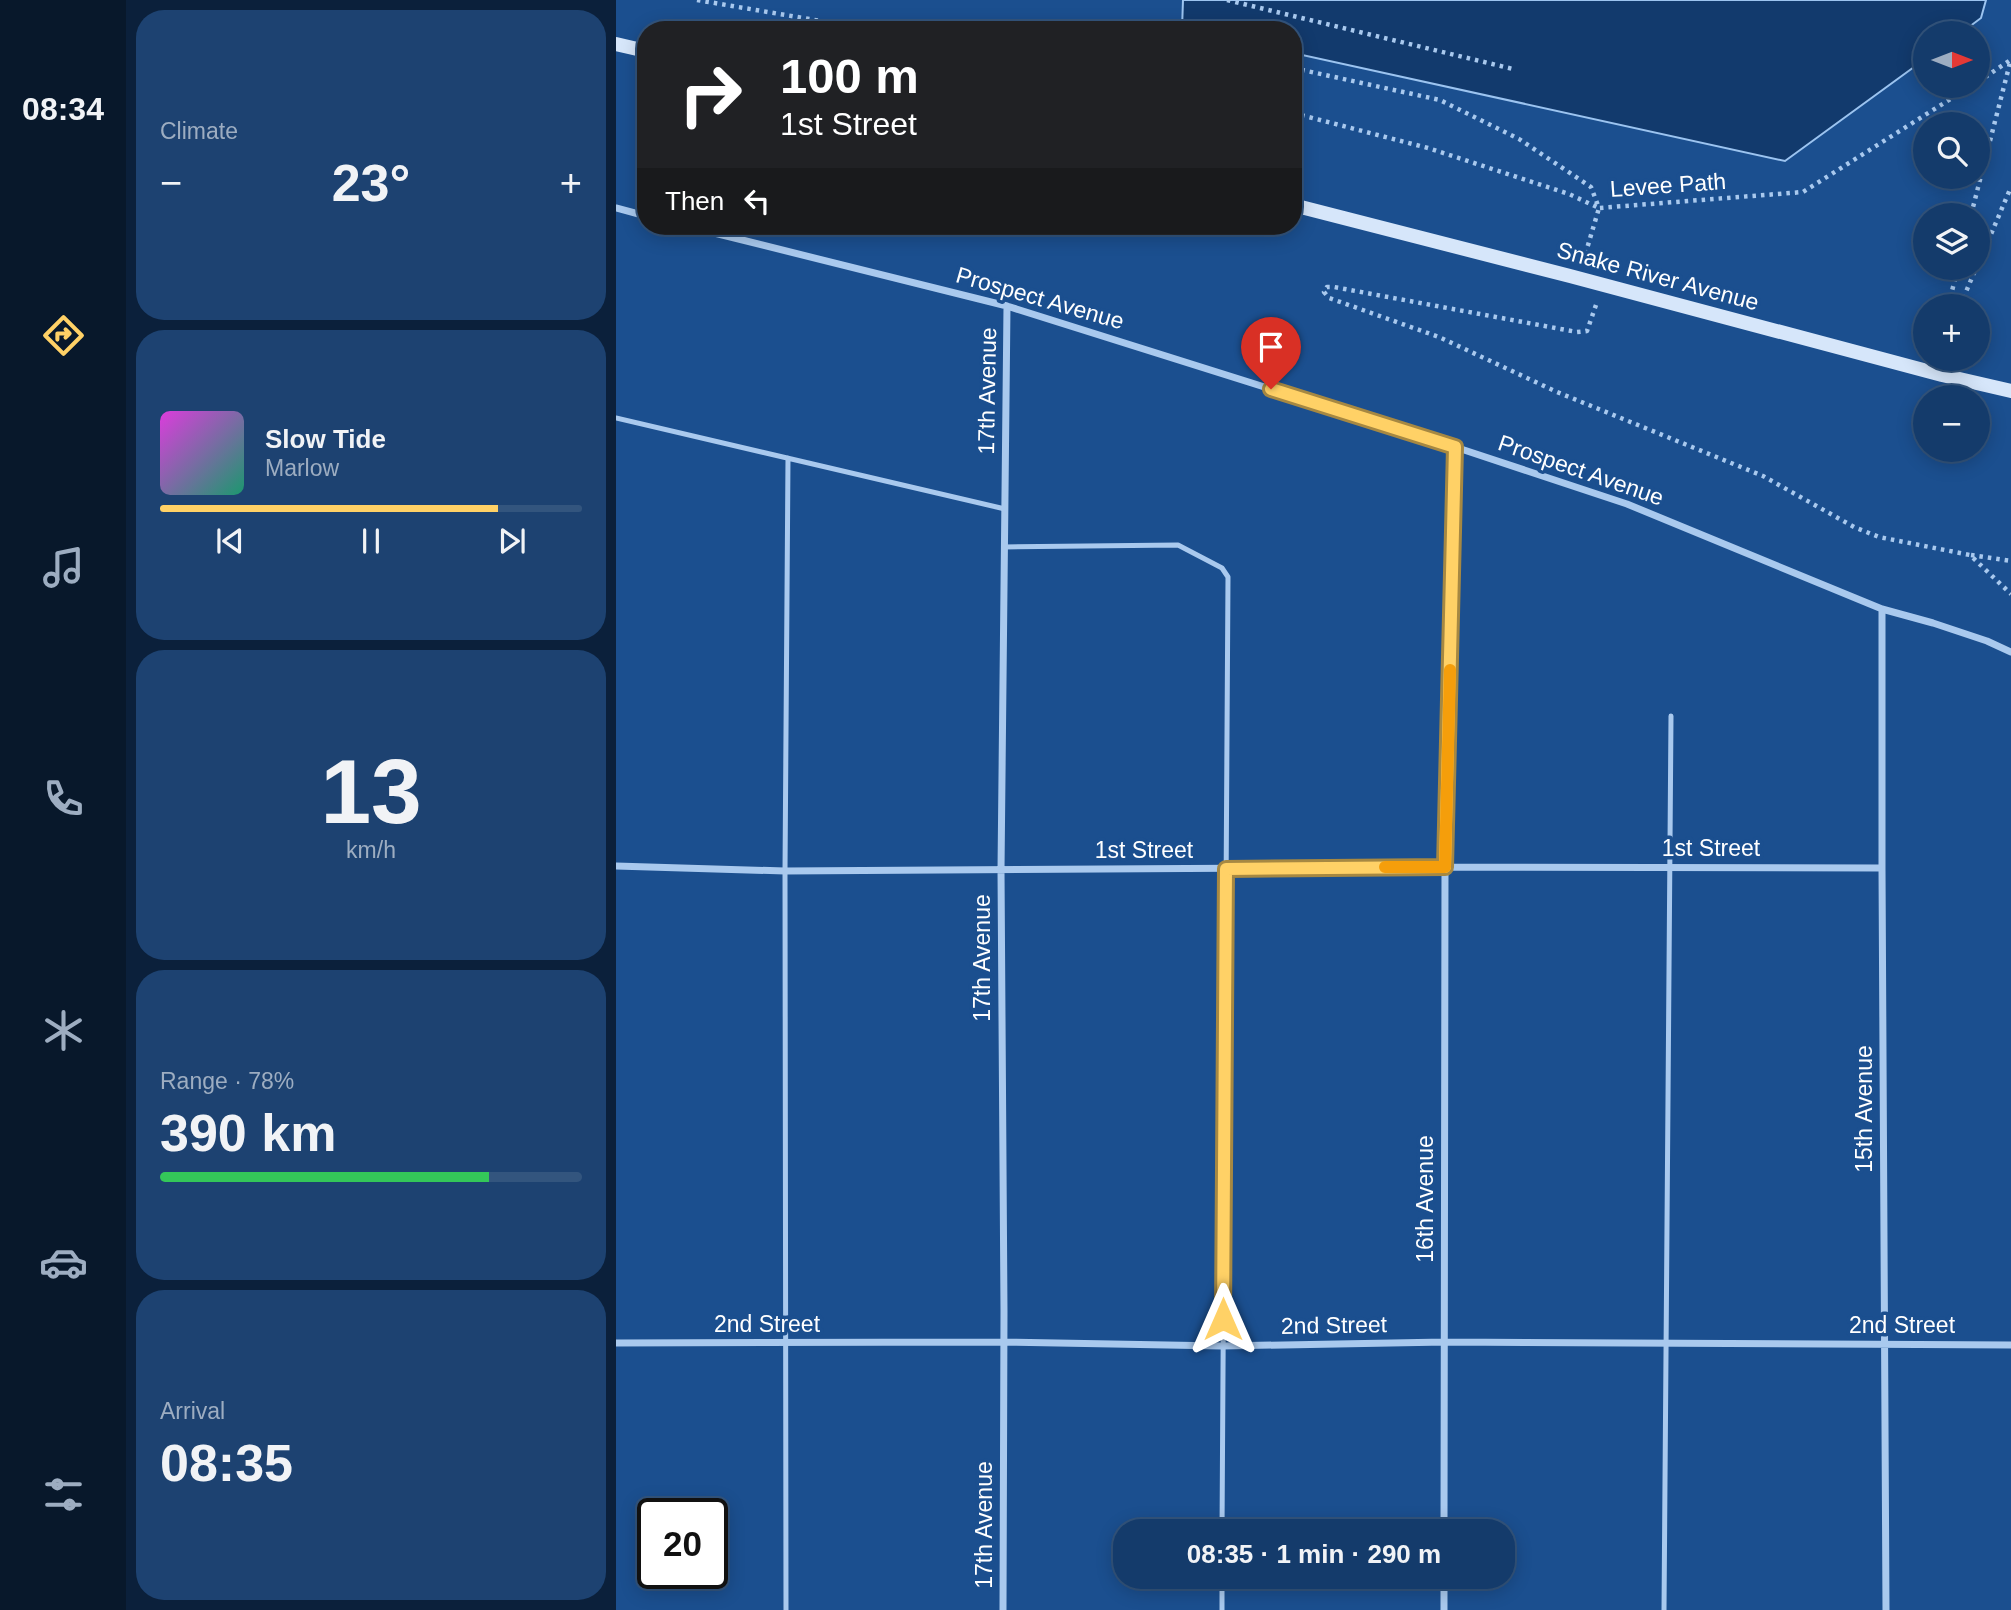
<!DOCTYPE html>
<meta charset="utf-8">
<style>
:root{--surface:#143b6b;--page:#1d4271;--text:#f1f3f6;--muted:#9dadc1;--line:#33557e;--accent:#ffd166}
body{margin:0;font-family:Helvetica,sans-serif;background:var(--page);color:var(--text);height:100vh;display:flex;flex-direction:column;font-size:26px;white-space:nowrap}
*{box-sizing:border-box;margin:0}
p{font-size:23px;color:var(--muted)}
.icon{flex:none;width:38px;height:38px;fill:none;stroke:currentColor;stroke-width:2;stroke-linecap:round;stroke-linejoin:round}
.map{position:relative;flex:1;overflow:hidden}
.details{display:flex;flex-direction:column;gap:10px;padding:10px;background:#0b203b;width:490px}
.details>*{flex:none}
.hud{position:absolute;left:21px;top:21px;width:665px;height:214px;border-radius:28px;box-shadow:0 4px 18px #0003,0 0 0 2px var(--line);background:#202124;color:#fff;overflow:hidden}
.needle{width:46px;rotate:90deg}
.fabs{position:absolute;left:1297px;top:21px;display:grid;gap:14px}
.fabs a{display:grid;place-items:center;width:77px;height:77px;border-radius:50%;background:var(--surface);box-shadow:0 4px 18px #0003,0 0 0 2px var(--line);font-size:35px}
.speed{position:absolute;left:21px;top:1498px;display:flex;gap:14px;font-size:35px;font-weight:700;text-align:center}
.speed>*{display:grid;place-content:center;width:91px;height:91px;border-radius:50%;background:var(--surface);box-shadow:0 4px 18px #0003,0 0 0 2px var(--line);line-height:1}
.speed .limit{border:4px solid #111;border-radius:10px;background:#fff;color:#111}
.pin{position:absolute;display:grid;place-items:center;width:60px;height:60px;color:#fff;margin:-72px -30px;border-radius:50% 50% 50% 0;rotate:-45deg;box-shadow:0 0 7px #0007}
.pin .icon{rotate:45deg}
.me{position:absolute;width:77px;margin:-38px;rotate:0deg;stroke-linejoin:round;filter:drop-shadow(0 0 5px #0008)}
.turn{display:flex;align-items:center;gap:24px;height:147px;padding:0 28px;font-size:32px}
.turn .icon{width:91px;height:91px;stroke-width:2.5}
.turn b{display:block;font-size:49px;line-height:60px}
.then{display:flex;align-items:center;height:66px;padding:0 28px;background:#0003;gap:14px;font-size:26px}
.big{font-size:52px;font-weight:800;line-height:1.1}
.details .tile{flex:1;display:flex;flex-direction:column;justify-content:center;gap:10px;min-width:0;padding:0 24px;border-radius:28px;background:var(--page)}
.details .dial{align-items:center;gap:0}
.dial b{font-size:91px;line-height:1}
.song{display:flex;align-items:center;gap:21px}
.cover{width:84px;height:84px;border-radius:10px;background:linear-gradient(135deg,hsl(300 70% 55%),hsl(160 70% 35%))}
.played{height:7px;border-radius:4px;background:linear-gradient(90deg,var(--accent) 80%,var(--line) 80%)}
.keys{display:flex;justify-content:space-around;direction:ltr}
.heat{display:flex;justify-content:space-between;align-items:center;font-size:38px;direction:ltr}
.charge{height:10px;border-radius:5px;background:linear-gradient(90deg,#34c759 78%,var(--line) 0)}
.trip{position:absolute;left:497px;top:1519px;width:402px;height:70px;border-radius:28px;background:var(--surface);box-shadow:0 4px 18px #0003,0 0 0 2px var(--line);font-weight:800;line-height:70px;text-align:center}
main{display:flex;flex:1;min-height:0}
.menu{display:flex;flex-direction:column;width:126px;justify-content:space-around;align-items:center;background:#08182b;color:var(--muted)}
.menu .icon{width:49px;height:49px}
.menu .on{color:var(--accent)}
.menu b{font-size:32px;color:var(--text)}
.map>svg:first-child{display:block}
</style>
<main>
<nav class="menu">
<b>08:34</b>
<svg class="icon on" aria-label="directions" viewBox="0 0 24 24"><path d="M12 3l9 9-9 9-9-9zM9 14v-3h6M13 9l2 2-2 2"/></svg>
<svg class="icon" aria-label="music" viewBox="0 0 24 24"><path d="M9 18V5l10-2v13"/><circle cx="6" cy="18" r="3"/><circle cx="16" cy="16" r="3"/></svg>
<svg class="icon" aria-label="phone" viewBox="0 0 24 24"><path d="M5 4h4l2 5-3 2q2 4 5 5l2-3 5 2v4C11 20 4 13 5 4z"/></svg>
<svg class="icon" aria-label="climate" viewBox="0 0 24 24"><path d="M12 3v18M4 7l16 10M4 17L20 7"/></svg>
<svg class="icon" aria-label="car" viewBox="0 0 24 24"><path d="M5 17H2v-5l4-1 3-4h7l3 4 3 1v5h-3M9 17h6M6 11h13"/><circle cx="7" cy="17" r="2"/><circle cx="17" cy="17" r="2"/></svg>
<svg class="icon" aria-label="filters" viewBox="0 0 24 24"><path d="M4 7h16M4 17h16"/><circle cx="9" cy="7" r="2"/><circle cx="15" cy="17" r="2"/></svg>
</nav>
<section class="details">
<div class="tile"><p>Climate</p>
<div class="heat"><a>−</a><b class="big">23°</b><a>+</a></div>
</div>
<div class="tile">
<div class="song"><i class="cover"></i><div><b>Slow Tide</b><p>Marlow</p></div></div>
<div class="played"></div>
<div class="keys"><svg class="icon" aria-label="previous" viewBox="0 0 24 24"><path d="M18 5L8 12l10 7zM5 5v14"/></svg><svg class="icon" aria-label="pause" viewBox="0 0 24 24"><path d="M8 5v14M16 5v14"/></svg><svg class="icon" aria-label="next" viewBox="0 0 24 24"><path d="M6 5l10 7-10 7zM19 5v14"/></svg></div>
</div>
<div class="tile dial"><b>13</b><p>km/h</p></div>
<div class="tile"><p>Range · 78%</p><b class="big">390 km</b><div class="charge"></div></div>
<div class="tile"><p>Arrival</p><b class="big">08:35</b></div>
</section>
<div class="map">
<svg width="1395" height="1610" viewBox="0 0 1395 1610">
<rect width="100%" height="100%" fill="#1b4f8f"/>
<path fill="#123a6d" stroke="#9cc4f0" stroke-width="2" d="M567,0H1370L1365,18L1345,33H1309V59L1169,161L677,53V30L566,29Z"/>
<g fill="none" stroke-linecap="round" stroke-linejoin="round">
<path stroke="#a9c9ee" stroke-width="4.5" stroke-dasharray="3.5 5" stroke-linecap="butt" d="M81,0L258,30
M611,0L897,69
M677,68L824,100L903,139L975,187L983,208L1187,192L1355,86
M1362,82L1393,61
M677,113L812,148L953,194L983,208L970,252L993,259L991,266
M1355,215L1395,59
M1362,265L1395,187
M980,305L971,331L961,332L718,287H711L708,292L713,298L823,337L941,392L1147,476L1238,527L1263,537L1354,555L1395,594
M1332,306L1342,268
M1344,306L1360,268
M1355,555L1395,561"/>
<path stroke="#a9c9ee" stroke-width="5" d="M0,418L389,509
M388,547L562,545L606,568L612,577L606,1531
M606,1577V1610
M170,1610L169,871L172,458
M1048,1610L1055,716"/>
<path stroke="#a9c9ee" stroke-width="7" d="M0,208L30,216
M70,226L391,306L839,447L1011,504L1266,609L1317,623L1371,641L1395,652
M1266,609V868L1270,1610
M0,866L169,871L829,867L1266,868
M0,1343L388,1342L606,1346L829,1342L1395,1345
M828,1531L829,867L839,447
M387,1610L388,1311L385,870L391,306
M828,1610V1577"/>
<path stroke="#d6e6fa" stroke-width="14" d="M0,44L30,51
M677,205L954,276L1326,375L1395,391"/>
</g>
<g fill="none" stroke-linecap="round" stroke-linejoin="round">
<defs>
<path id="route" d="M607,1319L610,869L829,867L839,447L655,389"/>
</defs>
<use href="#route" stroke="#a68842" stroke-width="18"/>
<use href="#route" stroke="#ffd166" stroke-width="12"/>
<path stroke="#f59e0b" stroke-width="12" d="M769,867H829L834,670"/>
</g>
<g text-anchor="middle" stroke-width="7" stroke-linejoin="round" paint-order="stroke">
<g font-size="23" fill="#fff" stroke="#1b4f8f">
<text transform="translate(1052 185) rotate(-4)" y="8">Levee Path</text>
<text transform="translate(1042 276) rotate(15)" y="8">Snake River Avenue</text>
<text transform="translate(424 298) rotate(16)" y="8">Prospect Avenue</text>
<text transform="translate(371 391) rotate(-89)" y="8">17th Avenue</text>
<text transform="translate(965 470) rotate(19)" y="8">Prospect Avenue</text>
<text x="1095" y="856">1st Street</text>
<text x="528" y="858">1st Street</text>
<text transform="translate(366 958) rotate(-90)" y="8">17th Avenue</text>
<text transform="translate(1248 1109) rotate(-90)" y="8">15th Avenue</text>
<text transform="translate(809 1199) rotate(-90)" y="8">16th Avenue</text>
<text x="151" y="1332">2nd Street</text>
<text transform="translate(718 1325) rotate(-1)" y="8">2nd Street</text>
<text x="1286" y="1333">2nd Street</text>
<text transform="translate(368 1525) rotate(-90)" y="8">17th Avenue</text>
</g>
</g>
</svg>
<div class="fabs">
<a><svg class="needle" viewBox="-14 -14 28 28"><path d="M0-13l5 13h-10z" fill="#e53935"/><path d="M0 13l5-13h-10z" fill="#9dadc1"/></svg></a>
<a><svg class="icon" aria-label="search" viewBox="0 0 24 24"><circle cx="10" cy="10" r="6"/><path d="M15 15l6 6"/></svg></a>
<a><svg class="icon" aria-label="layers" viewBox="0 0 24 24"><path d="M12 4l9 5-9 5-9-5zM3 14l9 5 9-5"/></svg></a>
<a>+</a>
<a>−</a>
</div>
<div class="speed"><div class="limit">20</div></div>
<div class="pin" style="left:655px;top:389px;background:#d93025"><svg class="icon" aria-label="arrive" viewBox="0 0 24 24"><path d="M6 21V4h12l-3 4 3 4H6"/></svg></div>
<svg class="me" style="left:607px;top:1319px" viewBox="-20 -20 40 40"><path d="M0-17L14 15 0 8-14 15z" fill="#ffd166" stroke="#fff" stroke-width="4"/></svg>
<div class="trip">08:35 · 1 min · 290 m</div>
<div class="hud">
<div class="turn"><svg class="icon" aria-label="right" viewBox="0 0 24 24"><path d="M7 20v-9h11M14 6l5 5-5 5"/></svg><div><b>100 m</b>1st Street</div></div>
<div class="then">Then<svg class="icon" aria-label="left" viewBox="0 0 24 24"><path d="M17 20v-9H6M10 6l-5 5 5 5"/></svg></div>
</div>
</div>
</main>
